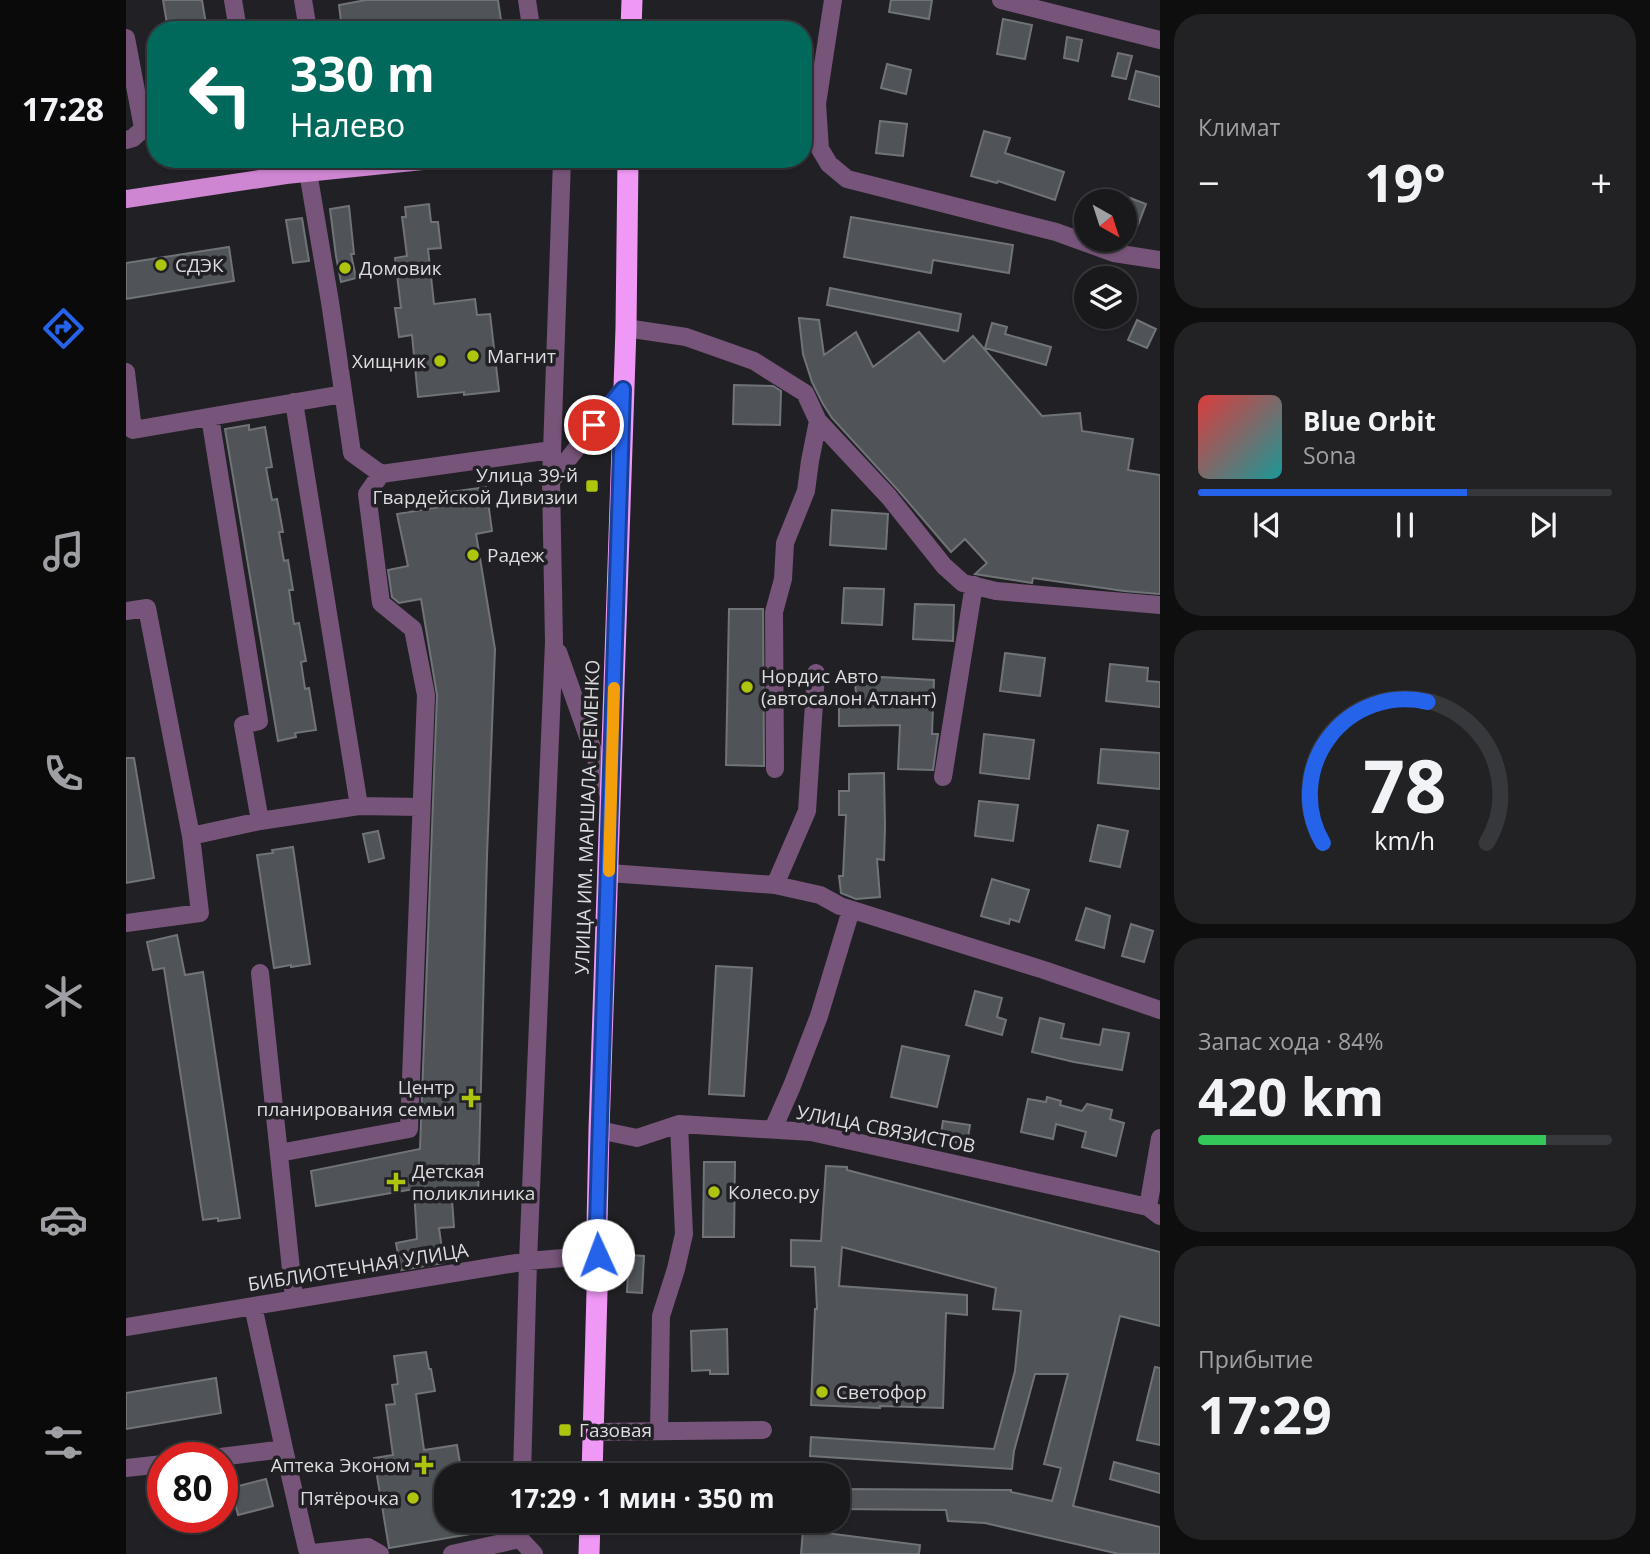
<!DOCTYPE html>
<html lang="ru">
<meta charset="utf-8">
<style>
:root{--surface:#19191c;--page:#222225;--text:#f1f3f6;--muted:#9fa0a3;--line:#37383b;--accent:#2563eb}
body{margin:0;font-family:"Open Sans",sans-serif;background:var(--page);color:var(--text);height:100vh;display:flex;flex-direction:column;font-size:26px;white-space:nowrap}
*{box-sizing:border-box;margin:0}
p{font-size:23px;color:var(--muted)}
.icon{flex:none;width:38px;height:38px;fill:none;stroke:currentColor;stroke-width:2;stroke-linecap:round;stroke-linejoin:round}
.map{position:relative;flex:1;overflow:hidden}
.details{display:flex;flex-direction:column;gap:14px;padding:14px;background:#0e0e0f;width:490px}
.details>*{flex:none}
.guide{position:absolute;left:21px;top:21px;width:665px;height:147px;border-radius:28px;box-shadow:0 2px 5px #0004,0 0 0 2px var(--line);background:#00695c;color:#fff;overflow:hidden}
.needle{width:46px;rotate:141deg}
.controls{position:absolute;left:948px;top:189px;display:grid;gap:14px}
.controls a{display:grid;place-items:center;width:63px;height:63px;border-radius:50%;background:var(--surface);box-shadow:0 2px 5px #0004,0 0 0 2px var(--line);font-size:35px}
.speed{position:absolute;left:21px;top:1442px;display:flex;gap:14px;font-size:35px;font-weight:700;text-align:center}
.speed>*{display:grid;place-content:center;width:91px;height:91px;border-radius:50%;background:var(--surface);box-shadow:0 2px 5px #0004,0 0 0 2px var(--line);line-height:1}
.speed .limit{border:10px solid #d22;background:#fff;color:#111}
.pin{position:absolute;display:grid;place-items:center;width:60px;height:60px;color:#fff;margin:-30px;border:4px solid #fff;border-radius:50%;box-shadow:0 2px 7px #0007}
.me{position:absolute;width:77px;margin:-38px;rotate:358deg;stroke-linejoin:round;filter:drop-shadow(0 0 5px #0008)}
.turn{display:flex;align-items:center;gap:24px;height:147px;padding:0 28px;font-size:32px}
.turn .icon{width:91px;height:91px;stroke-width:2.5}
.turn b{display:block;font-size:49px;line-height:60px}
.big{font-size:52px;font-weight:700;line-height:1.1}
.details .widget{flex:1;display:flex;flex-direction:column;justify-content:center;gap:10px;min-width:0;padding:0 24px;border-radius:28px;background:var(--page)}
.details .dial{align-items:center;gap:0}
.dial svg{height:182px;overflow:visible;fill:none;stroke:var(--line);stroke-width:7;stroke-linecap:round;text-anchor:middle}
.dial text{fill:var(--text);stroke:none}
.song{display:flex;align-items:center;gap:21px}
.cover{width:84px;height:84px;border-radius:10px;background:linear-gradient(135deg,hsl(0 70% 55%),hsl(180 70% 35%))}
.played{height:7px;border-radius:4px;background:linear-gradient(90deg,var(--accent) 65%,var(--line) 65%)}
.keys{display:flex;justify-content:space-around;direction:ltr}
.heat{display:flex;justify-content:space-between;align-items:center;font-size:38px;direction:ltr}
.charge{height:10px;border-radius:5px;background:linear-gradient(90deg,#34c759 84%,var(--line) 0)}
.trip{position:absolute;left:308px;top:1463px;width:416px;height:70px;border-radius:28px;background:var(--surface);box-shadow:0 2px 5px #0004,0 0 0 2px var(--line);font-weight:700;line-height:70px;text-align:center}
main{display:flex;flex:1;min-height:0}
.tab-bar{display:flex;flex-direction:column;width:126px;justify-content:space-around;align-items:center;background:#0a0a0b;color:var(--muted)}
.tab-bar .icon{width:49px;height:49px}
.tab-bar .active{color:var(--accent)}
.tab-bar b{font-size:32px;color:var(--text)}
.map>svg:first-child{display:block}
</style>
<main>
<nav class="tab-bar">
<b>17:28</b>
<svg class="icon active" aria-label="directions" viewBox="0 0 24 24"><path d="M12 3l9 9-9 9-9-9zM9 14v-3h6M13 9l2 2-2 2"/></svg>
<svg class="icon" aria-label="music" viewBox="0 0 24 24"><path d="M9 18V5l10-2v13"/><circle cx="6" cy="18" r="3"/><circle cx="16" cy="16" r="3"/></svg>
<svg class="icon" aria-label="phone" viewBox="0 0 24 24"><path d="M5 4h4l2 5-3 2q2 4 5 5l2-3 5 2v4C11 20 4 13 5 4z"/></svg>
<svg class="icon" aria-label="climate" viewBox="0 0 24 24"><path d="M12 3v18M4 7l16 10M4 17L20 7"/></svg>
<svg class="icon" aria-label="car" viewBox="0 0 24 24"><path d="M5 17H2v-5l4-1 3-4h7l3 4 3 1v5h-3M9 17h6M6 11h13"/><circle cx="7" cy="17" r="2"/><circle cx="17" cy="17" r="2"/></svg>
<svg class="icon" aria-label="filters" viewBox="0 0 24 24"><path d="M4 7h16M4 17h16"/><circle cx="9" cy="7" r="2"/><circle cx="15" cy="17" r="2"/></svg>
</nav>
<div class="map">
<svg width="1034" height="1554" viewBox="0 0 1034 1554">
<rect width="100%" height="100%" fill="#212125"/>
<path fill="#505357" stroke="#707377" stroke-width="2" d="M37,0H76L81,30H42Z
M240,0H372L376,27L360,30H216L213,5Z
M765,0H806L803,19L763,12Z
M877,19L906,25L899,59L871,54Z
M941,37L956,40L952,61L938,58Z
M992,53L1006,56L1000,79L986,76Z
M761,64L785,70L780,94L755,88Z
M1010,71L1034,77V107L1003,99Z
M754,121L781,124L777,156L750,153Z
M858,131L884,138L879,153L938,172L929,200L872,181L871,183L845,176Z
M999,196L1020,204L1012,225L999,221Z
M303,204L305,222H312L315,248L302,249L308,304L349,299L351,315L364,314L373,391L338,395V392L292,397L286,335L273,337L269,308H275L269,258L281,256L276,217H280L279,207Z
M223,206L228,254H225L230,278L215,282L210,256L204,209Z
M725,217L887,245L883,273L807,260L805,273L718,257Z
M176,218L183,261L167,263L160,220Z
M103,247L108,281L0,299V263Z
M704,288L835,314L832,331L701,305Z
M673,318L693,320L698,355L730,332L747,367L793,332L818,362L847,336L916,416L954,413L956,431L1007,439L1002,470L1034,475V594L998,591L907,578L906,583L900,582L849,574L861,563L839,539L825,552L771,489L706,418L697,404L686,382L677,354Z
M1011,320L1030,329L1021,348L1002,340Z
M866,323L881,327L879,334L925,347L920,365L859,348Z
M608,385L647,386L655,391L654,425L607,424Z
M123,425V430L139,427L146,467L140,468L146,500L151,499L157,532H153L158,561L162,560L167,590H163L168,624L173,623L180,661L175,662L179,689L183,688L190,730L169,733L170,737L152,741L99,429Z
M360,487L366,531L350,534L369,649L361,856L352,1197L326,1200L328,1227L313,1228L318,1263L275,1270L270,1243L291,1239L288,1189L190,1206L185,1171L294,1149L311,695L295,599L273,603L266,597L262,570L282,566L271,514L325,505L323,492Z
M706,510L762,514L760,549L704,545Z
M718,588L758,589L756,625L716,623Z
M789,604L828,605L827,641L787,639Z
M603,609H637L638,766L600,765Z
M879,653L919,658L914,696L874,691Z
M984,664L1022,668L1021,681L1034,682V707L980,701Z
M755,677L808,680L806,734H812L807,770L772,769L774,725L713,726V696H730L729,678Z
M858,734L908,740L903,779L854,773Z
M975,749L1034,753V789L972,783Z
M0,758H8L28,878L0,883Z
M758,773L759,827L758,860L751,859L754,897L730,899L715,893L713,876H717L720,815H713V791H723V774Z
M853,801L892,805L887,841L849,836Z
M972,825L1002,831L994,867L964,861Z
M252,831L258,858L243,862L237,834Z
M167,847L184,964L165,967V965L148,968L131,855L147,853L146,850Z
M866,879L903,890L893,922L884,919L883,924L855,916Z
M960,908L984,916L978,948L950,940Z
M1005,924L1027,931L1018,962L996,956Z
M51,935L59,975L77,972L114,1218L92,1221V1218L77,1220L38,968L27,970L21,942Z
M590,966L626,968L618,1096L583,1094Z
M849,991L876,998L871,1017L880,1020L876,1035L840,1025Z
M914,1018L938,1024L935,1038L974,1045L977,1029L1003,1033L996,1070L948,1062L906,1052Z
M776,1046L823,1056L811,1107L765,1097Z
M921,1097L935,1101L934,1105L956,1111L961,1104L986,1110L984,1119L998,1123L990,1156L956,1147L960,1132L930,1124L927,1139L895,1132L902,1099L920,1102Z
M817,1121L844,1125L841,1144L814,1140Z
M578,1162H609L608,1237H577Z
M700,1166L721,1167V1170L1034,1252V1326L994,1316L947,1506L1034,1527V1554H993L859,1523L822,1521L820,1510L712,1509V1489L885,1490V1492L926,1501L935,1468L918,1464L942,1374H909L888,1451L886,1469L684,1456L685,1437L868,1449L889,1371L895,1311L867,1309L870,1288L716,1247L713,1286L841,1295V1315L820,1313L817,1408L754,1406V1408L685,1405L689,1309H691L689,1267L665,1266V1240L695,1241Z
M503,1255L518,1256L516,1293L501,1292Z
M601,1329L602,1374H584V1370L566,1371L565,1331Z
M300,1352L303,1369H305L309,1391L290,1394L298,1450L331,1445L336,1475H320V1521H343L345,1534L263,1548L248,1458L267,1455L260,1405L269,1404L266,1385L272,1384L268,1356Z
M1029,1367L1034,1368V1445L1011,1440Z
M90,1378L95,1413L0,1429V1393Z
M988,1462L1034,1474V1493L984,1479Z
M140,1479L147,1506L112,1515L105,1488Z
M677,1530L794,1545L793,1554H675Z"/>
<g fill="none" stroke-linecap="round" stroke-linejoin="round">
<path stroke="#775479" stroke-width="18" d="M107,0L112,30
M177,0L182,30
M401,0L404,20L403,30
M707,0L691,104L694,149L703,164L721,179L930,232L988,253L1034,260
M875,0L1034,40
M0,38L17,128L30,125
M0,140L7,138L19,127
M153,159L155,175
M182,172L204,302L226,453L255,474L426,450
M500,328L560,337L628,361L679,393L692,421L763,497L818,566L837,583L870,591L1034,605
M0,372L7,430L217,394
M84,417L133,721L117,725L134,821L233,806L168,402
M425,481L497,389
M0,611L21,608L65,836L134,821
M432,652L482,793
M649,769L648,612L657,579L659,543L680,491L684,461L692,421
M817,777L848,585
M233,806L295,807
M483,873L649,885L694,895L714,906L918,970L1034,1010
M649,885L681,811L690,673
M0,923L74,913L65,836
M134,973L168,1298
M647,1129L666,1086L693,1016L725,910
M473,1130L511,1138L553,1124L685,1132L1022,1207L1034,1216
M153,1153L283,1129L300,695L287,629L255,603L241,494L255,474
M1022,1207L1034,1138
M0,1327L402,1261L472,1255
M533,1431L535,1316L550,1269L558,1234L553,1124
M467,1432L637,1430
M158,1449L181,1549L187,1553L242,1547L254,1554
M86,1458L158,1449L127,1306
M0,1468L37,1464
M396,1475L402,1261L428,642L425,481L436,159
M326,1554L394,1539L408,1554"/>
<path stroke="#ce85d2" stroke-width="18" d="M0,199L160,175L316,159"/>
<path stroke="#f098f5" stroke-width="21" d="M505,30L506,0
M466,1475L472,1255L471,1226L473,1130L500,328L502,159
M463,1554L464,1521"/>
</g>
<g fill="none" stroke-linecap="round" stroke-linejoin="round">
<defs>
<path id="route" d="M468,425L497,389L473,1152L471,1226L472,1255"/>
</defs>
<use href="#route" stroke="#184099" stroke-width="18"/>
<use href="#route" stroke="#2563eb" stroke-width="12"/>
<path stroke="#f59e0b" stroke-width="12" d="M483,871L488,688"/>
</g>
<g fill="#adc60d" stroke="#212125" stroke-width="2.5">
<circle cx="35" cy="265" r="7"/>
<circle cx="219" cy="268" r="7"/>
<circle cx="347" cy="356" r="7"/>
<circle cx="314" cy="361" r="7"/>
<rect x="459" y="479" width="14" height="14" rx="3.5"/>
<circle cx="347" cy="555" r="7"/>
<circle cx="621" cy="687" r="7"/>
<path d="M341.5 1087.5h7v7h7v7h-7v7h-7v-7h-7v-7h7z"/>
<path d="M266.5 1171.5h7v7h7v7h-7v7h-7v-7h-7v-7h7z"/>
<circle cx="588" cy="1192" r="7"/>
<circle cx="696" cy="1392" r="7"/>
<rect x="432" y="1423" width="14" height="14" rx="3.5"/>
<path d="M294.5 1454.5h7v7h7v7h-7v7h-7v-7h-7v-7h7z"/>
<circle cx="287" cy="1498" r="7"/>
</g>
<g text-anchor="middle" stroke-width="7" stroke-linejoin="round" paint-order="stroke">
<g font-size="19" fill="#dddde0" stroke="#212125" text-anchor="start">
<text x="49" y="272">СДЭК</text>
<text x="233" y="275">Домовик</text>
<text x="361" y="363">Магнит</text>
<text x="300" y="368" text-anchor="end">Хищник</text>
<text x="452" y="482" text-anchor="end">Улица 39-й<tspan x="452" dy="22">Гвардейской Дивизии</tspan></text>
<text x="361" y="562">Радеж</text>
<text x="635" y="683">Нордис Авто<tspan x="635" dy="22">(автосалон Атлант)</tspan></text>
<text x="329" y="1094" text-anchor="end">Центр<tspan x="329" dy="22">планирования семьи</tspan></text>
<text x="286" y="1178">Детская<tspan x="286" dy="22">поликлиника</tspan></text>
<text x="602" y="1199">Колесо.ру</text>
<text x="710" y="1399">Светофор</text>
<text x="453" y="1437">Газовая</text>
<text x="284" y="1472" text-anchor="end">Аптека Эконом</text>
<text x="273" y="1505" text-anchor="end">Пятёрочка</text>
</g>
<g font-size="19" fill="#dddde0" stroke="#212125">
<text transform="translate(461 817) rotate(-88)" y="7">УЛИЦА ИМ. МАРШАЛА ЕРЕМЕНКО</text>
<text transform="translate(760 1129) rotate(11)" y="7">УЛИЦА СВЯЗИСТОВ</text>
<text transform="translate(232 1267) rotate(-9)" y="7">БИБЛИОТЕЧНАЯ УЛИЦА</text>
</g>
</g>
</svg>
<div class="controls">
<a><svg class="needle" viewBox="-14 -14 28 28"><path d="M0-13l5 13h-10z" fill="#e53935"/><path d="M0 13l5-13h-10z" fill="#9fa0a3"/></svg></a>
<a><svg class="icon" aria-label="layers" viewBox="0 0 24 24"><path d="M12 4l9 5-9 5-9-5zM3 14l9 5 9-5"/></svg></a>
</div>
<div class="speed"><div class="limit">80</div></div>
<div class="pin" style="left:468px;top:425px;background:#d93025"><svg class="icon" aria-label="arrive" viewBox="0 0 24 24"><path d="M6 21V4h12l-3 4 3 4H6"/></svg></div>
<svg class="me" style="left:472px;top:1255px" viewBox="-20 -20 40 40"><circle r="19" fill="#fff"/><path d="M0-13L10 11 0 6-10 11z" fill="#2563eb"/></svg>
<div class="trip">17:29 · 1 мин · 350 m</div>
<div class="guide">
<div class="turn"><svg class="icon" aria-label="left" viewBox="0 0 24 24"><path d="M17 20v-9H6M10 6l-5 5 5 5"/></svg><div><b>330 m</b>Налево</div></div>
</div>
</div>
<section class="details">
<div class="widget"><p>Климат</p>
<div class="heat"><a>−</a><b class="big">19°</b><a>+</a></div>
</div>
<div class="widget">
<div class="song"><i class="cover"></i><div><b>Blue Orbit</b><p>Sona</p></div></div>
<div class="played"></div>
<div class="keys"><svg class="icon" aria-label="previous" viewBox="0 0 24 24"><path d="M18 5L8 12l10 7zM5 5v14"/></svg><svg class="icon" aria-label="pause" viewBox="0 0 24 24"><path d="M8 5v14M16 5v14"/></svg><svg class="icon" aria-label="next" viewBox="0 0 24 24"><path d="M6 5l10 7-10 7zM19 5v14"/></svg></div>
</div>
<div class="widget dial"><svg viewBox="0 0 100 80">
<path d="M14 69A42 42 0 1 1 86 69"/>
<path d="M14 69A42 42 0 0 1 60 7" stroke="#2563eb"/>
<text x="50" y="56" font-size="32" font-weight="700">78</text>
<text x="50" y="72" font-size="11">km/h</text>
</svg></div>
<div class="widget"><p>Запас хода · 84%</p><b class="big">420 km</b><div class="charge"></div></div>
<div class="widget"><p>Прибытие</p><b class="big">17:29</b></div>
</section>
</main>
